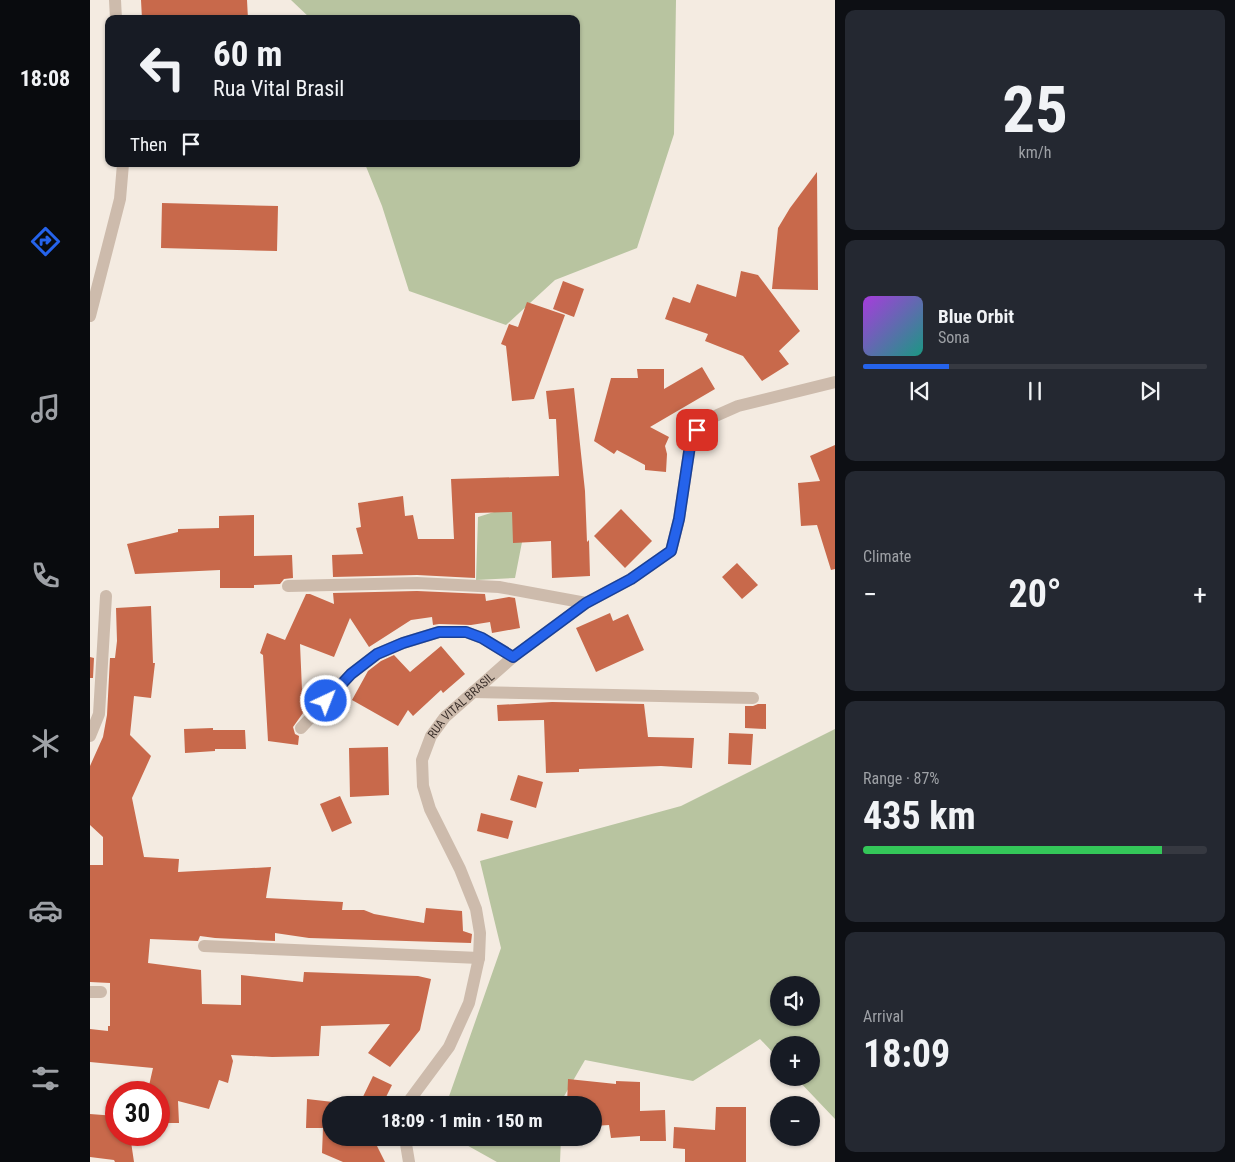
<!DOCTYPE html>
<meta charset="utf-8">
<style>
:root{--surface:#171b24;--page:#242831;--text:#f1f3f6;--muted:#9ea1a6;--line:#363941;--accent:#2563eb}
body{margin:0;font-family:"Roboto Condensed",sans-serif;background:var(--page);color:var(--text);height:100vh;display:flex;flex-direction:column;font-size:19px;white-space:nowrap}
*{box-sizing:border-box;margin:0}
p{font-size:16px;color:var(--muted)}
.icon{flex:none;width:28px;height:28px;fill:none;stroke:currentColor;stroke-width:2;stroke-linecap:round;stroke-linejoin:round}
.map{position:relative;flex:1;overflow:hidden}
.drawer{display:flex;flex-direction:column;gap:10px;padding:10px;background:#0d0f14;width:400px}
.drawer>*{flex:none}
.banner{position:absolute;left:15px;top:15px;width:475px;height:152px;border-radius:10px;box-shadow:0 1px 4px #0004;background:#171b24;color:var(--text);overflow:hidden}
.tools{position:absolute;left:680px;top:976px;display:grid;gap:10px}
.tools a{display:grid;place-items:center;width:50px;height:50px;border-radius:50%;background:var(--surface);box-shadow:0 1px 4px #0004;font-size:25px}
.speed{position:absolute;left:15px;top:1081px;display:flex;gap:10px;font-size:25px;font-weight:700;text-align:center}
.speed>*{display:grid;place-content:center;width:65px;height:65px;border-radius:50%;background:var(--surface);box-shadow:0 1px 4px #0004;line-height:1}
.speed .limit{border:8px solid #d22;background:#fff;color:#111}
.pin{position:absolute;display:grid;place-items:center;width:42px;height:42px;color:#fff;margin:-21px;border-radius:10px;box-shadow:0 2px 8px #0006}
.me{position:absolute;width:55px;margin:-28px;rotate:43deg;stroke-linejoin:round;filter:drop-shadow(0 0 4px #0008)}
.turn{display:flex;align-items:center;gap:18px;height:105px;padding:0 25px;font-size:22px}
.turn .icon{width:65px;height:65px;stroke-width:2.5}
.turn b{display:block;font-size:35px;line-height:42px}
.then{display:flex;align-items:center;height:48px;padding:0 25px;background:#0003;gap:10px;font-size:19px}
.big{font-size:38px;font-weight:700;line-height:1.1}
.drawer .card{flex:1;display:flex;flex-direction:column;justify-content:center;gap:8px;min-width:0;padding:0 18px;border-radius:10px;background:var(--page)}
.drawer .dial{align-items:center;gap:0}
.dial b{font-size:65px;line-height:1}
.song{display:flex;align-items:center;gap:15px}
.cover{width:60px;height:60px;border-radius:8px;background:linear-gradient(135deg,hsl(280 70% 55%),hsl(170 70% 35%))}
.played{height:5px;border-radius:2px;background:linear-gradient(90deg,var(--accent) 25%,var(--line) 25%)}
.keys{display:flex;justify-content:space-around;direction:ltr}
.heat{display:flex;justify-content:space-between;align-items:center;font-size:28px;direction:ltr}
.charge{height:8px;border-radius:4px;background:linear-gradient(90deg,#34c759 87%,var(--line) 0)}
.trip{position:absolute;left:232px;top:1096px;width:280px;height:50px;border-radius:25px;background:var(--surface);box-shadow:0 1px 4px #0004;font-weight:700;line-height:50px;text-align:center}
main{display:flex;flex:1;min-height:0}
.menu{display:flex;flex-direction:column;width:90px;justify-content:space-around;align-items:center;background:#090b0e;color:var(--muted)}
.menu .icon{width:35px;height:35px}
.menu .active{color:var(--accent)}
.menu b{font-size:22px;color:var(--text)}
.map>svg:first-child{display:block}
</style>
<main>
<nav class="menu">
<b>18:08</b>
<svg class="icon active" aria-label="directions" viewBox="0 0 24 24"><path d="M12 3l9 9-9 9-9-9zM9 14v-3h6M13 9l2 2-2 2"/></svg>
<svg class="icon" aria-label="music" viewBox="0 0 24 24"><path d="M9 18V5l10-2v13"/><circle cx="6" cy="18" r="3"/><circle cx="16" cy="16" r="3"/></svg>
<svg class="icon" aria-label="phone" viewBox="0 0 24 24"><path d="M5 4h4l2 5-3 2q2 4 5 5l2-3 5 2v4C11 20 4 13 5 4z"/></svg>
<svg class="icon" aria-label="climate" viewBox="0 0 24 24"><path d="M12 3v18M4 7l16 10M4 17L20 7"/></svg>
<svg class="icon" aria-label="car" viewBox="0 0 24 24"><path d="M5 17H2v-5l4-1 3-4h7l3 4 3 1v5h-3M9 17h6M6 11h13"/><circle cx="7" cy="17" r="2"/><circle cx="17" cy="17" r="2"/></svg>
<svg class="icon" aria-label="filters" viewBox="0 0 24 24"><path d="M4 7h16M4 17h16"/><circle cx="9" cy="7" r="2"/><circle cx="15" cy="17" r="2"/></svg>
</nav>
<div class="map">
<svg width="745" height="1162" viewBox="0 0 745 1162">
<rect width="100%" height="100%" fill="#f4ebe1"/>
<path fill="#b8c4a0" fill-rule="evenodd" d="M201,0H586L584,134L547,248L465,280L416,325L319,291L292,206L275,164H486V19H221Z
M420,507L433,537L425,578L386,580L388,517Z
M745,729V1119L706,1078H721V1045H689V1059L670,1039L603,1081L495,1060L473,1098V1105H356L411,948L390,861L591,806ZM689,985H721V1018H689Z
M364,1138H471L470,1162H407Z"/>
<path fill="#c8694b" d="M51,0H157L158,19H52Z
M727,172L728,290L682,289L688,228L700,208Z
M72,203L188,206L187,251L71,248Z
M651,271L668,275L710,331L689,351L699,364L672,381L653,356L615,341L618,334L575,319L583,297L600,303L607,284L646,297Z
M473,281L494,289L484,317L463,309Z
M437,302L475,315L444,399L422,401L416,346L411,344L419,324L428,327Z
M612,367L625,389L560,427L579,437L575,446L577,454L576,472L555,470V465L527,450L524,454L504,441L521,378H548L547,369H574V389Z
M484,388L495,491L497,542L499,540L500,576L462,578L461,541L423,543L422,512L385,513V578L327,575L243,577L242,555L273,554L266,528L271,527L268,503L313,496L315,516L323,515L328,539H364L361,479L469,476L466,419H459L456,391Z
M745,445V569L741,570L727,525L711,526L708,483L730,481L720,456Z
M531,509L562,541L535,568L504,536Z
M164,515V556L202,555L203,578L194,579L190,584L164,585V588H130V570L45,574L37,544L88,532V529L129,528V516Z
M647,563L668,585L652,599L632,577Z
M327,591L395,594L396,601L419,597L425,598L430,628L402,633L400,622L381,625L349,624L343,625L342,617L321,620L279,647L260,618L244,657L210,644L213,713L203,727L205,734L209,736L208,745L178,741L173,655L170,653L177,633L195,640L216,594H220L244,604L243,593Z
M61,606L63,663H65L61,698L44,696L40,735L61,756L42,798L54,857L89,859L88,872L181,867L176,898L253,902L252,910H274L284,914L334,923L336,908L372,911L373,931L382,934L381,943L219,938L185,933V941L125,938L110,936L108,941L60,939L58,963L111,970L112,1004L151,1005V975L213,982L214,972L328,976L341,979L330,1030L300,1067L278,1053L300,1024L231,1026L229,1056L182,1057L141,1055L143,1061L138,1083L129,1080L119,1109L88,1101L89,1123H69V1091L58,1090L63,1068L0,1062V1029L18,1031V1026H20V983L0,982V865H13V837L0,825V766L13,737L17,715L20,658H25L27,641L26,608Z
M520,613L523,621L538,614L554,650L506,672L486,628Z
M351,646L375,674L353,693L351,690L323,716L318,710L308,726L262,700L278,671L291,661L304,655L320,672Z
M0,657L4,658L3,678H0Z
M462,702L554,704L558,737L604,738L602,768L571,766L489,769V772L456,773L454,720L408,721L407,705Z
M668,704H676V729L655,728V706H663Z
M123,728V730H155L156,749H125V751L95,753L94,729Z
M639,733L663,734L661,765L638,764Z
M298,747L299,795L260,797L259,748Z
M428,775L453,782L446,808L420,800Z
M250,796L262,823L242,832L230,804Z
M391,813L423,821L418,839L387,831Z
M283,1076L302,1085L292,1105H241V1138H286L285,1142L295,1162H253L232,1153L233,1128H216L217,1099L269,1105Z
M478,1079L526,1084V1081L550,1082V1111L575,1110L576,1141H550V1136L521,1138L519,1125L504,1126V1105H477Z
M626,1107H656V1162H595V1149L583,1148L584,1127L625,1130Z
M0,1114L26,1116V1135H40L44,1162H25L24,1160L0,1157Z"/>
<g fill="none" stroke-linecap="round" stroke-linejoin="round">
<path stroke="#cdbbac" stroke-width="12" d="M25,0L26,19
M0,316L30,199L33,164"/>
<path stroke="#cdbbac" stroke-width="12" d="M198,586L327,583L409,587L496,603
M383,692L663,698
M211,728L261,674L287,654L313,643L349,632H376L392,638L423,657
M0,736L9,714L16,596
M114,946L389,958
M0,992H11"/>
<g stroke="#cdbbac" stroke-width="12">
<path id="s1" d="M316,1105L359,1047L379,1003L389,958L390,933L386,909L370,869L340,809L333,786L332,760L341,736L355,717L423,657L496,603L541,579L581,551L589,519L601,439L614,421L648,406L745,382"/>
<path d="M315,1138L319,1162"/>
</g>
</g>
<g fill="none" stroke-linecap="round" stroke-linejoin="round">
<defs>
<path id="route" d="M236,701L261,674L287,654L313,643L349,632H376L392,638L423,657L496,603L541,579L581,551L589,519L601,439L607,430"/>
</defs>
<use href="#route" stroke="#184099" stroke-width="12"/>
<use href="#route" stroke="#2563eb" stroke-width="9"/>
</g>
<g text-anchor="middle" stroke-width="4" stroke-linejoin="round" paint-order="stroke">
<g font-size="12" fill="#3b302b" stroke="#fbf5ee">
<text dy="4" stroke="none"><textPath href="#s1" startOffset="445">RUA VITAL BRASIL</textPath></text>
</g>
</g>
</svg>
<div class="tools">
<a><svg class="icon" aria-label="sound" viewBox="0 0 24 24"><path d="M4 9h4l5-4v14l-5-4H4zM17 9q2 3 0 6"/></svg></a>
<a>+</a>
<a>−</a>
</div>
<div class="speed"><div class="limit">30</div></div>
<div class="pin" style="left:607px;top:430px;background:#d93025"><svg class="icon" aria-label="arrive" viewBox="0 0 24 24"><path d="M6 21V4h12l-3 4 3 4H6"/></svg></div>
<svg class="me" style="left:236px;top:701px" viewBox="-20 -20 40 40"><circle r="17" fill="#2563eb" stroke="#fff" stroke-width="3"/><path d="M0-11L8 9 0 5-8 9z" fill="#fff"/></svg>
<div class="trip">18:09 · 1 min · 150 m</div>
<div class="banner">
<div class="turn"><svg class="icon" aria-label="left" viewBox="0 0 24 24"><path d="M17 20v-9H6M10 6l-5 5 5 5"/></svg><div><b>60 m</b>Rua Vital Brasil</div></div>
<div class="then">Then<svg class="icon" aria-label="arrive" viewBox="0 0 24 24"><path d="M6 21V4h12l-3 4 3 4H6"/></svg></div>
</div>
</div>
<section class="drawer">
<div class="card dial"><b>25</b><p>km/h</p></div>
<div class="card">
<div class="song"><i class="cover"></i><div><b>Blue Orbit</b><p>Sona</p></div></div>
<div class="played"></div>
<div class="keys"><svg class="icon" aria-label="previous" viewBox="0 0 24 24"><path d="M18 5L8 12l10 7zM5 5v14"/></svg><svg class="icon" aria-label="pause" viewBox="0 0 24 24"><path d="M8 5v14M16 5v14"/></svg><svg class="icon" aria-label="next" viewBox="0 0 24 24"><path d="M6 5l10 7-10 7zM19 5v14"/></svg></div>
</div>
<div class="card"><p>Climate</p>
<div class="heat"><a>−</a><b class="big">20°</b><a>+</a></div>
</div>
<div class="card"><p>Range · 87%</p><b class="big">435 km</b><div class="charge"></div></div>
<div class="card"><p>Arrival</p><b class="big">18:09</b></div>
</section>
</main>
